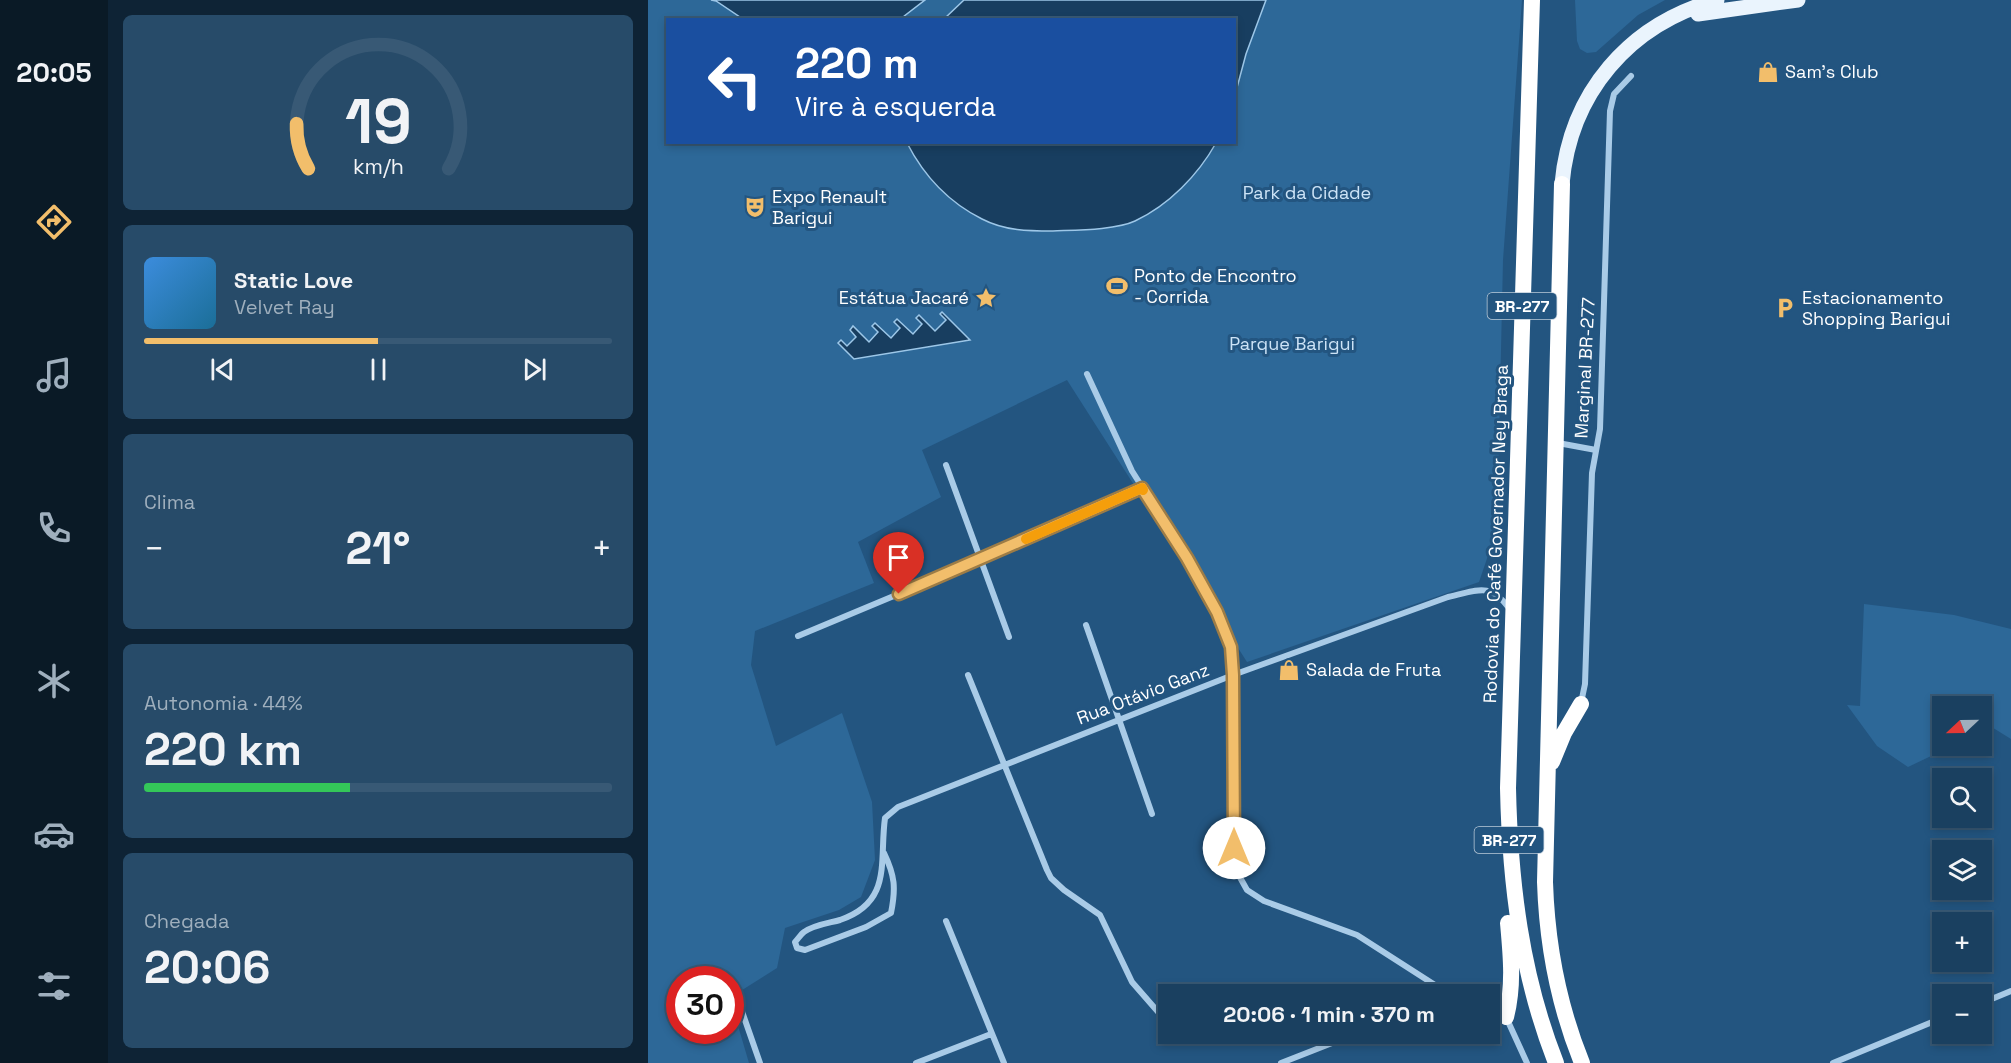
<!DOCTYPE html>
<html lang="pt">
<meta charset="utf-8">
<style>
:root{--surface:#1a4060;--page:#274b69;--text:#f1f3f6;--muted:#9fafbd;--line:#385975;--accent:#f2be6b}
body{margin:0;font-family:"Space Grotesk",sans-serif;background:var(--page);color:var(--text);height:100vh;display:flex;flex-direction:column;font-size:22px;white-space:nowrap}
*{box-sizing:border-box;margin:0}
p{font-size:20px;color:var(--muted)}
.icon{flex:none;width:33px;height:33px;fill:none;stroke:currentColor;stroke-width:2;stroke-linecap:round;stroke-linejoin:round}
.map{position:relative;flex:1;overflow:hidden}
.side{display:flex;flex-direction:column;gap:15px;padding:15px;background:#0e2335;width:540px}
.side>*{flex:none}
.guide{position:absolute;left:18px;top:18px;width:570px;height:126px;border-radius:0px;box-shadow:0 3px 9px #0003,0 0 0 2px var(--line);background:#1a4fa0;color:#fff;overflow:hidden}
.needle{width:39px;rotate:248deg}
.controls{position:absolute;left:1284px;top:696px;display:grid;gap:12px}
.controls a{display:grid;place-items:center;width:60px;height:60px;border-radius:0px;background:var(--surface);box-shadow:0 3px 9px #0003,0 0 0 2px var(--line);font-size:30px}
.speed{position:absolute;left:18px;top:966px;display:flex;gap:12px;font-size:30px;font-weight:700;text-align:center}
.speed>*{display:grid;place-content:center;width:78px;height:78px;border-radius:50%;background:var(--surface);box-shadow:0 3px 9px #0003,0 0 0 2px var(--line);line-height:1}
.speed .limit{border:9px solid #d22;background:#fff;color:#111}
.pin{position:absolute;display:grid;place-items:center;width:51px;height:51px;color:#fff;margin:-62px -26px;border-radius:50% 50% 50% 0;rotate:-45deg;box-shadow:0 0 6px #0007}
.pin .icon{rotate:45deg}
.me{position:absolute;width:66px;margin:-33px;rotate:0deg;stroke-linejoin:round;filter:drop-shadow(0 0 4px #0008)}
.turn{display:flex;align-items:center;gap:21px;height:126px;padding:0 30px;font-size:27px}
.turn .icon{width:78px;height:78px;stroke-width:2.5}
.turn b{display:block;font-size:42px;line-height:51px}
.big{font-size:45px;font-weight:600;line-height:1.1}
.side .card{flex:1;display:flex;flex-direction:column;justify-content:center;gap:9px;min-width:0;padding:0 21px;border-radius:9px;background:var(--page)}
.side .dial{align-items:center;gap:0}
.dial svg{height:156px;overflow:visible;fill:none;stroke:var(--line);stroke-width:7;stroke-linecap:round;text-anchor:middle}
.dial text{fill:var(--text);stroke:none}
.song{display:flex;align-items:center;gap:18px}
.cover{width:72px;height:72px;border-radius:9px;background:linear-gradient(135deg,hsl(210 70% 55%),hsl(200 70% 35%))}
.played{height:6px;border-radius:3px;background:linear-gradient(90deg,var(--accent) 50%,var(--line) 50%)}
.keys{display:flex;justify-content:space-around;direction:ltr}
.heat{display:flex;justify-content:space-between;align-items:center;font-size:33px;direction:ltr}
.charge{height:9px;border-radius:4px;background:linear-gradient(90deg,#34c759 44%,var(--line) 0)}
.trip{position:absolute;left:510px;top:984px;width:342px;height:60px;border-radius:0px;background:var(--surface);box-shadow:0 3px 9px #0003,0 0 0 2px var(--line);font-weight:600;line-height:60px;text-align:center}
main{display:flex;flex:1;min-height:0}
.dock{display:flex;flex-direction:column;width:108px;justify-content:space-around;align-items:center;background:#0a1a26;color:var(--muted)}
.dock .icon{width:42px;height:42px}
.dock .selected{color:var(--accent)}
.dock b{font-size:27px;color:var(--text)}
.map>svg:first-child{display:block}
</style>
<main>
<nav class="dock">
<b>20:05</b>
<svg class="icon selected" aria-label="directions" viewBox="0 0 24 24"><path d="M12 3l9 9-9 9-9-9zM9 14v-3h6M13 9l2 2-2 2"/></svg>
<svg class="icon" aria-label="music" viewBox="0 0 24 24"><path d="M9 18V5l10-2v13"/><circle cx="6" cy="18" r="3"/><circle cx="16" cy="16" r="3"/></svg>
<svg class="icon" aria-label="phone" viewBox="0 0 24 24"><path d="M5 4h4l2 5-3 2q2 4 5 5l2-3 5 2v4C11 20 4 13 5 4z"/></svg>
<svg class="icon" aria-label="climate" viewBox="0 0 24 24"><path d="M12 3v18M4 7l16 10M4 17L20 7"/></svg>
<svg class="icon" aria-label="car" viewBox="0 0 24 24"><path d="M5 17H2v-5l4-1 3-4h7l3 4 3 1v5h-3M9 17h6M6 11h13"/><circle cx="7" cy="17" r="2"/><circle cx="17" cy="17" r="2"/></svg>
<svg class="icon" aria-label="filters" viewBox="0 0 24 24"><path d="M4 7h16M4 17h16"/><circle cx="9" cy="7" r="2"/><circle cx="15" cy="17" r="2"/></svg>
</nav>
<section class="side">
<div class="card dial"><svg viewBox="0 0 100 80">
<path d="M14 69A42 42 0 1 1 86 69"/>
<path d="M14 69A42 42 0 0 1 8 46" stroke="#f2be6b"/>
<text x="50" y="56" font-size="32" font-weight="700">19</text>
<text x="50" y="72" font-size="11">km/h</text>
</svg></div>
<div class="card">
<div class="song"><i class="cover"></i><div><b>Static Love</b><p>Velvet Ray</p></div></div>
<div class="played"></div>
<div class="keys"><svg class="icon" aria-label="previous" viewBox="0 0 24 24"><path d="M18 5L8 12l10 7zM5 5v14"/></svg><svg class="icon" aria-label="pause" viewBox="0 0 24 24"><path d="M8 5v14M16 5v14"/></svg><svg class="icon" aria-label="next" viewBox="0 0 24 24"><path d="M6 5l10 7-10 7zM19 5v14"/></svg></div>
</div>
<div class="card"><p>Clima</p>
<div class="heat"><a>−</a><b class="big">21°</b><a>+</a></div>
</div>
<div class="card"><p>Autonomia · 44%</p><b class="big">220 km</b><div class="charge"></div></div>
<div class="card"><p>Chegada</p><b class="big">20:06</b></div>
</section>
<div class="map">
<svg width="1363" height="1063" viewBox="0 0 1363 1063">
<rect width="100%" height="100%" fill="#235580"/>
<path fill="#2d6898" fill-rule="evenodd" d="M0,0H874L855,260L849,529L831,582L599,662L419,380L274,450L293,497L210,542L226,583L107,631L103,665L128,746L194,713L224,802L227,860L213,897L191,910L137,928L129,968L83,997L82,980H32V1030H82L83,1002L101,1063H0ZM20,20H586V142H20Z
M927,0H1017L990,15L948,52L939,53L932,49L929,41Z
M1216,604L1306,615L1363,629V739L1342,726L1334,731V706H1294V746H1304L1260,767L1229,746L1199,705L1212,706Z"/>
<path fill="#183e60" stroke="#9dc7e8" stroke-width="1.5" d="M63,0H277L251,20L95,19L68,1Z
M316,0H618L598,54L587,95L586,20L296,19Z
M259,143H568C550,175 521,205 487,221C468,230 427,230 405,231C381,231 357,231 334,219C300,202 276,176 259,143Z
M294,312L322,340L206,359L190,343L193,340L199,346L208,337L202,330L205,326L221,342L230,332L224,326L227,323L243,338L252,328L246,322L249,319L265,334L274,324L268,318L271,315L287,331L298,320L292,314Z"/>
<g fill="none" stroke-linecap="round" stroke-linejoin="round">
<path stroke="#a9cbe7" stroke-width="6" d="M439,374L484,471L539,558L569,612L583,647L585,675L587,848L589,872L599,890L616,901L709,935L801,994
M910,443L948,450
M298,465L361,637
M438,625L504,814
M150,636L332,560L494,488
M320,675L399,870L403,878L416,890L452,915L484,982L518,1021
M933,703L937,684L944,473L952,429L962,111L966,94L983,76
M236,853C247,876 248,888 243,913L218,927L157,950L149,948L147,942C150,939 153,934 156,932C165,925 181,923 192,920C245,902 231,861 237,818L250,807L585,675L800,597C829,591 841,581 861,608
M298,921L356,1063
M90,1000L112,1063
M1334,1003L1363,991
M842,1012L858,1017L879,1063
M268,1063L343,1034
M633,1063L707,1034
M1185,1063L1294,1018"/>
<path stroke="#eaf4fd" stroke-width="15" d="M1050,14L1150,0
M914,184C922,93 981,24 1069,0"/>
<path stroke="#fff" stroke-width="16" d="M884,0L860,788C862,883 873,974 908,1063
M914,184L897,882C899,945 910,1004 934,1063
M904,762L916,733L933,704
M858,1017C866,986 863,956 860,923"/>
</g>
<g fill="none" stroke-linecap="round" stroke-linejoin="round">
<defs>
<path id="route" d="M251,594L494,488L539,558L569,612L583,647L585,675L586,848"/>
</defs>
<use href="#route" stroke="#9d7c46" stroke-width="15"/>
<use href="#route" stroke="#f2be6b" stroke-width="10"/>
<path stroke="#f59e0b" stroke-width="10" d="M378,539L494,488L495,490"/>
</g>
<defs>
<symbol id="shop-bare" viewBox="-9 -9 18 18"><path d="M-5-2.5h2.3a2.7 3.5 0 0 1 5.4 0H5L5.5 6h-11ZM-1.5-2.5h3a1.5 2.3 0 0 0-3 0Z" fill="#f2be6b" stroke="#235580" stroke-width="2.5" paint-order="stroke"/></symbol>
<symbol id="theatre-bare" viewBox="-9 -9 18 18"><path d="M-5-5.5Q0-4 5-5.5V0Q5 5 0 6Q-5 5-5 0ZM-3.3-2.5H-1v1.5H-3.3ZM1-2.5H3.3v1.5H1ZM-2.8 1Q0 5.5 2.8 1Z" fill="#f2be6b" stroke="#235580" stroke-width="2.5" paint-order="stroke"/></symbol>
<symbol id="stadium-bare" viewBox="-9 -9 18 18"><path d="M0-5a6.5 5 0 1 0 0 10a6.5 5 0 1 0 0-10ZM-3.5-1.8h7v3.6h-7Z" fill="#f2be6b" stroke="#235580" stroke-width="2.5" paint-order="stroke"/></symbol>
<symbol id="sight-bare" viewBox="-9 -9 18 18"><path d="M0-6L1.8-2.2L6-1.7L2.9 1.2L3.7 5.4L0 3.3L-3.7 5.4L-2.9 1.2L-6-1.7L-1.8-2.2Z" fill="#f2be6b" stroke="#235580" stroke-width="2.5" paint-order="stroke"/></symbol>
<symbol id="parking-bare" viewBox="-9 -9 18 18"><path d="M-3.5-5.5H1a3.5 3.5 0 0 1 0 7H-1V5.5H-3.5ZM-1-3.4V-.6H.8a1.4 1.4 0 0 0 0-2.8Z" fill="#f2be6b" stroke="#235580" stroke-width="2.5" paint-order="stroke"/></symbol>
</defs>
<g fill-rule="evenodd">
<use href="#shop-bare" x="1105" y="57" width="30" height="30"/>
<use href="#theatre-bare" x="92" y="192" width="30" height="30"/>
<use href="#stadium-bare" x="454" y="271" width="30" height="30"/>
<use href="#sight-bare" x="323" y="283" width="30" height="30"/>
<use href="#parking-bare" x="1122" y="293" width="30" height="30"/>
<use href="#shop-bare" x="626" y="655" width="30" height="30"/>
</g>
<g text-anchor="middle" stroke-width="6" stroke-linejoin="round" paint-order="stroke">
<g fill="#235580" stroke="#bdccd9" stroke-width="1.5">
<rect x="839.5" y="293" width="69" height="26" rx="4.5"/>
<rect x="826.5" y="827" width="69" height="26" rx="4.5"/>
</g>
<g font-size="16" font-weight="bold" fill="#fff">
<text x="874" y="312">BR-277</text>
<text x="861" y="846">BR-277</text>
</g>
<g font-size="18" fill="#fff" stroke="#235580" text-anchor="start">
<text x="1137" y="78">Sam's Club</text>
<text x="124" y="203">Expo Renault<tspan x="124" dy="21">Barigui</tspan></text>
<text x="486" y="282">Ponto de Encontro<tspan x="486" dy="21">- Corrida</tspan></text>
<text x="321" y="304" text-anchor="end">Estátua Jacaré</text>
<text x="1154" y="304">Estacionamento<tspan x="1154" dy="21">Shopping Barigui</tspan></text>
<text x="658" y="676">Salada de Fruta</text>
</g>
<g font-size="18" fill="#cce3f6" stroke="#235580">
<text x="659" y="199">Park da Cidade</text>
<text x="644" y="350">Parque Barigui</text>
</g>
<g font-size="18" fill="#fff" stroke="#235580">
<text transform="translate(937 368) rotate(-87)" y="6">Marginal BR-277</text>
<text transform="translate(848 534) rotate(-88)" y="6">Rodovia do Café Governador Ney Braga</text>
<text transform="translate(495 694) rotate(-21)" y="6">Rua Otávio Ganz</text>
</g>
</g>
</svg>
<div class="controls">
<a><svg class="needle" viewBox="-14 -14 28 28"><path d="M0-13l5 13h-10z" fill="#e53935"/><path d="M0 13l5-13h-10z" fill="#9fafbd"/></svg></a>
<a><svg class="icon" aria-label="search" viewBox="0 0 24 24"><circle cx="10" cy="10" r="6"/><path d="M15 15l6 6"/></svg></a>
<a><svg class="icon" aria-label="layers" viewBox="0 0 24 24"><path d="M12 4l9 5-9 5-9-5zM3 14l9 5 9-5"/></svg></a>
<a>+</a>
<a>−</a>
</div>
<div class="speed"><div class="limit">30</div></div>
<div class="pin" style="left:251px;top:594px;background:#d93025"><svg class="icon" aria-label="arrive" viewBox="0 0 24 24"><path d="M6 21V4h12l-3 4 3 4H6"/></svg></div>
<svg class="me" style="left:586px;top:848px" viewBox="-20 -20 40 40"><circle r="19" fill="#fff"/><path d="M0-13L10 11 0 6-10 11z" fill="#f2be6b"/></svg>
<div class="trip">20:06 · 1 min · 370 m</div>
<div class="guide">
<div class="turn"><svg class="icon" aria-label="left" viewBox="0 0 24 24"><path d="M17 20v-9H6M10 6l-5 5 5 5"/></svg><div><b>220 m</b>Vire à esquerda</div></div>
</div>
</div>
</main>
